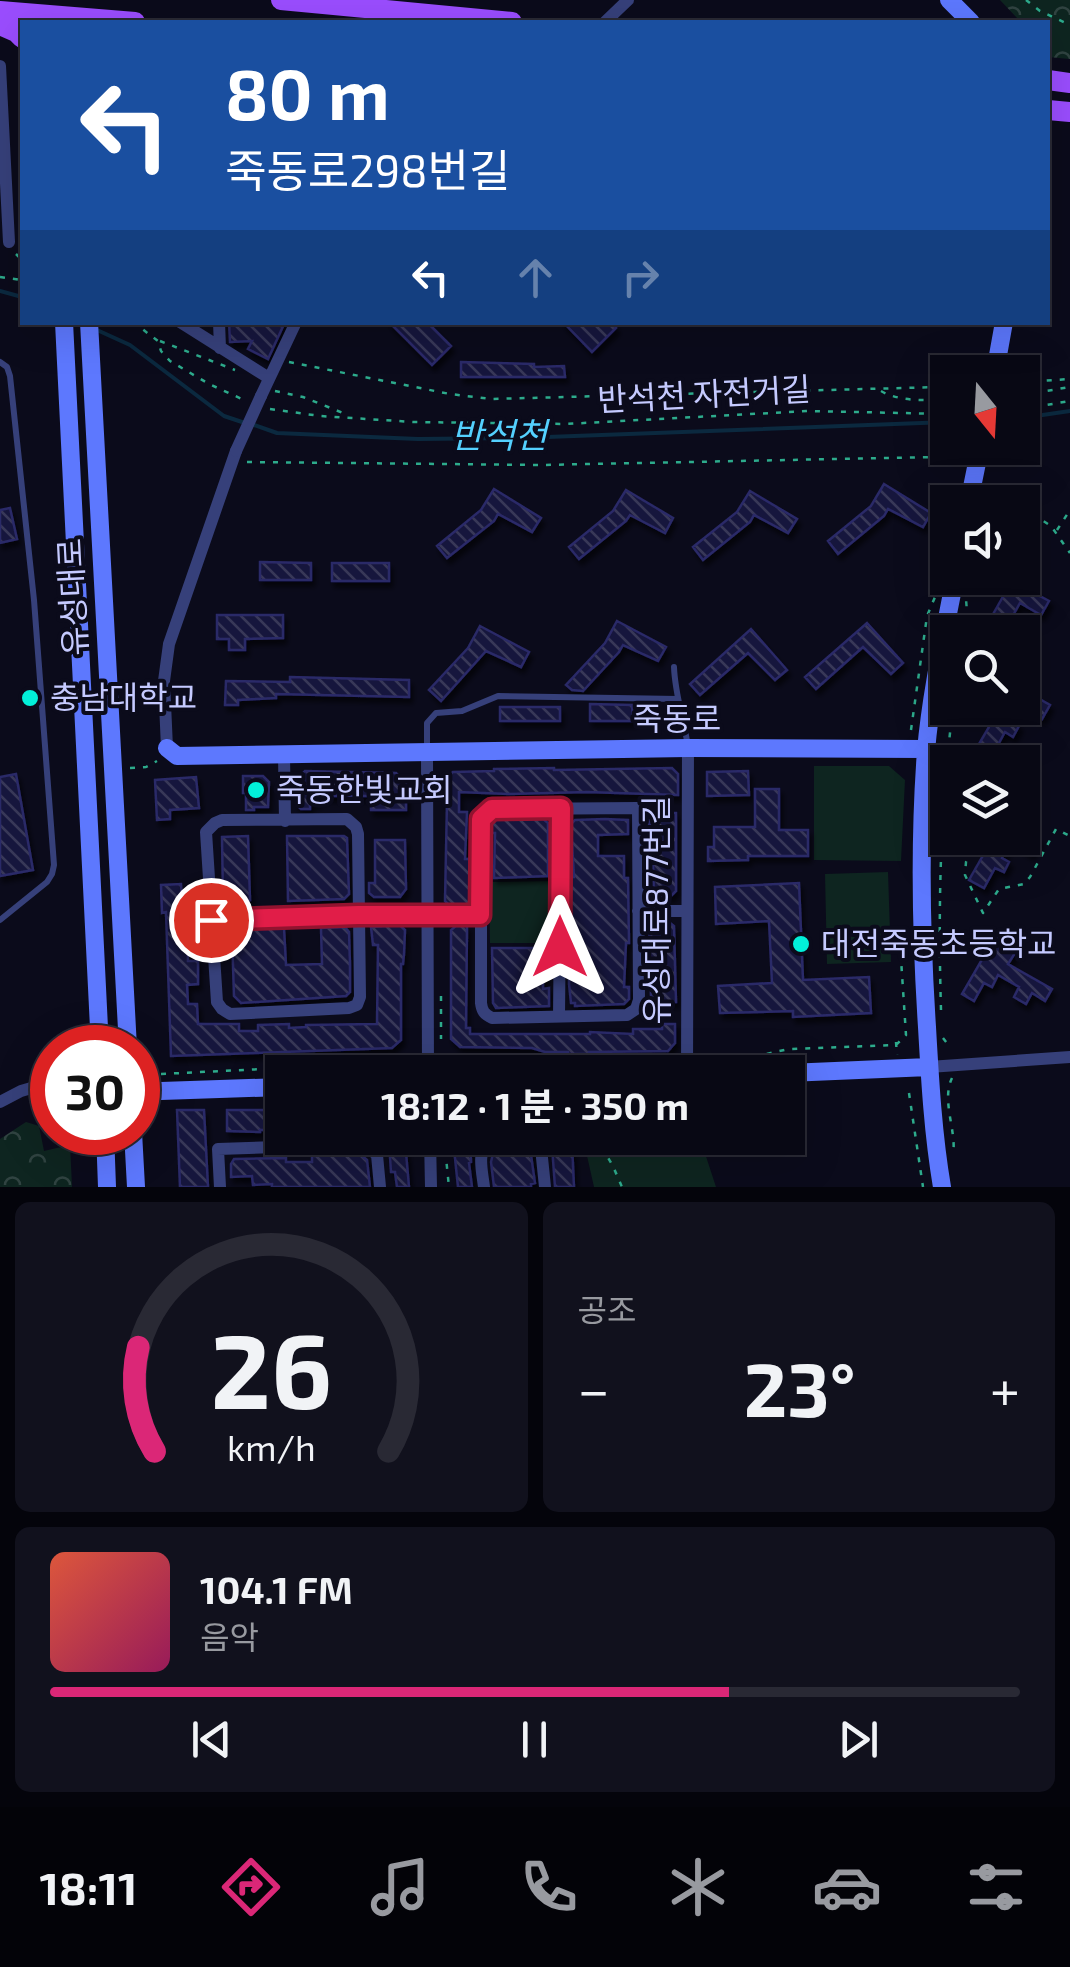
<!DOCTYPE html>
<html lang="ko">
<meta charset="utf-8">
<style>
:root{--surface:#080814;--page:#11111d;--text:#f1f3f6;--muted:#989aa0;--line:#292934;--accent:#db2777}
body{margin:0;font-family:"Exo 2","Noto Sans KR",sans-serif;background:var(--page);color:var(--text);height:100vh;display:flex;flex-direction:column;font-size:38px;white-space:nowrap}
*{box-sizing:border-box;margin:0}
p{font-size:32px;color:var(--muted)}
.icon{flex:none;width:55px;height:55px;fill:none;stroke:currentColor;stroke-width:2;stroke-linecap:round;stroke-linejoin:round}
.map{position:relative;height:1187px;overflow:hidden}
.panel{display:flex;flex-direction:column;gap:15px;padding:15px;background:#04040b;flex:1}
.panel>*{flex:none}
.guide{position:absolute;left:20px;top:20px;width:1030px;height:305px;border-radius:0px;box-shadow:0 10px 40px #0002,0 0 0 2px var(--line);background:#1a4fa0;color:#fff;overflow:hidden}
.needle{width:65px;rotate:162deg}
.buttons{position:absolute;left:930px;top:355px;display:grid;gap:20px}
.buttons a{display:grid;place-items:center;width:110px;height:110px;border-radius:0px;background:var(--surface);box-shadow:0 10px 40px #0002,0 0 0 2px var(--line);font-size:50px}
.speed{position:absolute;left:30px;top:1025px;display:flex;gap:20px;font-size:50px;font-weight:700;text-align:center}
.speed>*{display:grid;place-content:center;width:130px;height:130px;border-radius:50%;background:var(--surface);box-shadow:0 10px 40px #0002,0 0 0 2px var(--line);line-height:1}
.speed .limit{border:15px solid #d22;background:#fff;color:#111}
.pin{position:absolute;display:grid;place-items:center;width:85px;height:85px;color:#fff;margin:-42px;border:5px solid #fff;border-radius:50%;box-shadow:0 2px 10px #0007}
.me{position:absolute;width:110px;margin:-55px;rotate:0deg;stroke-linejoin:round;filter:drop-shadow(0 0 8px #0008)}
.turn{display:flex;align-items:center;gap:35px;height:210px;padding:0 40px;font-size:45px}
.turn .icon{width:130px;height:130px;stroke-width:2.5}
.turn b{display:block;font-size:70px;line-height:85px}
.lanes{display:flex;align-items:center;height:95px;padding:0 40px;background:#0003;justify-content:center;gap:50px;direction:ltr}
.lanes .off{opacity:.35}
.big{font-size:75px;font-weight:700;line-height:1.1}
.panel .widget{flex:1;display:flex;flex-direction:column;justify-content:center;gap:15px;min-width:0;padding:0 35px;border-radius:15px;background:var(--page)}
.panel .dial{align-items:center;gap:0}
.dial svg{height:260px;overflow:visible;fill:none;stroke:var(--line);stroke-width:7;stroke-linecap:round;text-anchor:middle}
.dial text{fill:var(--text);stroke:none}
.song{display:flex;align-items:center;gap:30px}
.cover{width:120px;height:120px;border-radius:15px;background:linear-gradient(135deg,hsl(10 70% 55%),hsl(330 70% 35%))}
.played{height:10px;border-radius:5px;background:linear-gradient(90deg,var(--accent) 70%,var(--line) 70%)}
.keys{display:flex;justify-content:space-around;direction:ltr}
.heat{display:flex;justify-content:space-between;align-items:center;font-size:55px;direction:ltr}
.panel .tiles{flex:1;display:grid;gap:15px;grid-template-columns:1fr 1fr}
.widget:last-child{grid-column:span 2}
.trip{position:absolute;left:265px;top:1055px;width:540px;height:100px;border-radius:0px;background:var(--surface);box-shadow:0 10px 40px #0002,0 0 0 2px var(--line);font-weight:700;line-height:100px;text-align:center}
.dock{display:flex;height:160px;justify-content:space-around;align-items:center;background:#030308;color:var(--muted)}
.dock .icon{width:70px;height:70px}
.dock .current{color:var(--accent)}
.dock b{font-size:45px;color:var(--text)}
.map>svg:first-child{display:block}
</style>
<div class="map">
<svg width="1070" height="1187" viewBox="0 0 1070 1187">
<defs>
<pattern id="forest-crowns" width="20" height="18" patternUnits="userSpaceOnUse" patternTransform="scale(2.5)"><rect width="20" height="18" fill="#0e2520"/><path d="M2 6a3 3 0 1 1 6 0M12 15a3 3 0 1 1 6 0" fill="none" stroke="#304341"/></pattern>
<pattern id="building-back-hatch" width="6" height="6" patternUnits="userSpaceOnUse" patternTransform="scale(2.5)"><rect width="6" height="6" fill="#18173c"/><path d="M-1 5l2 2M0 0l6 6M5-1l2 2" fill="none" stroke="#383759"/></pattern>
<filter id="shadow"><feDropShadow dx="3" dy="5.5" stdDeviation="2.5" flood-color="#0009"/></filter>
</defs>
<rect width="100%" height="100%" fill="#0b0b1b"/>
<path fill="#0e2520" d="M814,766H889L905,780L901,861L814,860Z
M888,872L891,962L827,964L825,874Z
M555,881V943H490L489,882Z
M583,1138H700L716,1187H594Z"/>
<path fill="url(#forest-crowns)" d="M1000,0H1070V59L1048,57V22H1017L1019,20Z
M26,1122L39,1126L44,1151L70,1145L72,1187H0V1139Z"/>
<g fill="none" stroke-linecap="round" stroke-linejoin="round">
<path stroke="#0b293f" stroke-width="4" d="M0,291L22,297
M97,330L130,345L224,416L245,423
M1022,418L1070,411
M254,425L277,433L418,439L520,438L948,422"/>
</g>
<path fill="url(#building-back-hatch)" stroke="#2a2968" stroke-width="2.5" filter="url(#shadow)" d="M229,322H285L268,359L248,349L252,341L230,342Z
M389,322H427L451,346L432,365Z
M563,322H611L616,328L592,352Z
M461,362L534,364V367L564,366L565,377H461Z
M884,484L931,513L923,527L888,509L884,516L838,554L828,541L871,506Z
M494,489L541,518L532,532L498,514L494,521L447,558L437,546L481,510Z
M626,490L673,518L665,533L630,515L626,521L579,559L569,547L613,511Z
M750,491L797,519L788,533L754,515L750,522L703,560L693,547L737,512Z
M10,508L17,539L0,543V510Z
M260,562L311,563V580H260Z
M332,563H389V581H332Z
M1002,578H1006L1049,601L1041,615L1020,603L1011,619L1018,623L1013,632L1004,628L1002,632H983L1005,593L996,588Z
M217,615H283V638L245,639V650H229V639H217Z
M617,621L666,647L658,661L623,645L619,652L583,691L572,690L566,685L605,643Z
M867,623L903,663L891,674L863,647L816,689L805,677Z
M480,626L529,652L521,667L486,651L441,701L429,690L468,648Z
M751,629L787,670L775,680L748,653L700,695L690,684Z
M290,677L409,680V697L276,694V698L238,700V705H225L226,681L290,682Z
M1022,689L1050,705L1042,719L1022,708Z
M590,704L632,705L633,721H590Z
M500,707H560V721H500Z
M1000,708H1020L1012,722L1019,726L1013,737L1005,732L994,752L979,744Z
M554,768V770L672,768L678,774V795L587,792L509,794L459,792V812H467L465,859H470V905H449L445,901L447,802H444L443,781L453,772L494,771V769Z
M305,771L396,773L406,783V810H371V796H318V802H310V809H301L297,805L298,778Z
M748,771L749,795L707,796V772Z
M16,774L33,870L0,876V777Z
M243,776H263L269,782L268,807H254V810H246V793H243Z
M196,777L199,808L170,810V819L157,820L155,780Z
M755,789H779V830H808V856H748V860L708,861V847H714V827H755Z
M655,813H676V891L671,896H654L652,825H649V816H655Z
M496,819H543L548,823V876L494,878L495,833H491V823Z
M605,819L628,820V834L598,835V856H624V878H628L629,943H626L624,987H629V999L624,1004L575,1006V1003H571L569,984L570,877H574L571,824L575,820Z
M1022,831L1040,840L1032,854L1011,842L1002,858L1009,862L1004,872L995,868L984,888L969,880L993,838H1022Z
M248,836L250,900L227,901L223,897L222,837Z
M287,836H344L347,838L349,894L344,899L288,901Z
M375,840H405L406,889L400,897H374L369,893V883H375Z
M799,883L803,980L869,977L871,1013L793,1017V1011L720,1013L718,986L772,983L769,921L716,924L715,887Z
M181,884L182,899H197L198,924H201L202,936L187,937L188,961H198V984L187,985L188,1004H197L198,1024H239V1031H258V1025L289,1024V1028L306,1027V1025L377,1024L378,945H373L371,927L400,925L405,930L404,954L403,964H401V1040L392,1048L171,1056L166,912L162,913L161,885Z
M649,922H669L674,926L676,1002H656V996H651Z
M456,926H467L466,1028H470V1034H590V1032L633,1034V1029H662V1024H675V1043L668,1051L589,1052V1054H568V1052H545L532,1048L460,1047L451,1039V930Z
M345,927L349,932L350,965V992L346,996L241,1003L234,996L232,935L240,929L284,928L286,965L322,964L321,928Z
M995,937L1017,950L1008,964L1052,989L1045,1001L1032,993L1026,1004L1014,997L1019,987L998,975L992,987L984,983L974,1001L962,994Z
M492,948H550L549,966H543V989L549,988V1006L496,1008L493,1003Z
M271,1107H282V1130H260V1132L227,1131V1110H271Z
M177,1110H204L208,1187H180Z
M470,1138L471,1162L469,1163L472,1187H458L453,1139Z
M405,1141L409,1187H397L395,1172H391L389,1142Z
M572,1144L574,1187H555L552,1146Z
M530,1148L535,1183L531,1184V1187H494L491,1162L494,1149Z
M361,1155L367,1160L370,1187H272V1184L253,1185L252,1176L231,1177V1164L234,1159L286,1158V1162H312V1156Z"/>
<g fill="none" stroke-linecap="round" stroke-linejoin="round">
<path stroke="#2dab8c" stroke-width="2.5" stroke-dasharray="5 8" stroke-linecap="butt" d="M1026,0L1040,11L1070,25
M16,254L22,260
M0,277L22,280
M133,322L158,341L161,351L170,361L209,384L244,400
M160,341L235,370
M289,362L450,394L491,399L940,387L948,384
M1022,374L1041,381L1070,379
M275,391L303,397L348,415
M881,391C900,402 925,400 948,400
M1022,395L1070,387
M270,409L320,416L413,422L565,424L808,411L948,414
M1022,409L1070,401
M247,462L541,465L935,457
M990,491L1016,502
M1022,507L1051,526L1070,553
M1057,530L1070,510
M943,570L948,547
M964,632L967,612L966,599
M911,730L927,616L935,597
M130,768L146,767L157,761
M978,838L966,862L965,875L983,913L999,889L1024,884L1030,877L1056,829L1070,836
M441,996V1039
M941,1010C938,908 940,809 953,708
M943,1038L950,1047
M896,1042L897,1055
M702,1057L757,1056L789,1049L896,1045L906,1035L901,959L907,946V926
M161,1074L388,1063
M952,1078C941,1101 957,1131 953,1155
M909,1093L923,1187
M444,1138L449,1187
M577,1138C604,1140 612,1164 622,1187"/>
<path stroke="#36407a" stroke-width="6" d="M0,362L7,367L10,376L34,600L54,865L52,874L47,882L0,920
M674,667C675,695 684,719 688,747
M427,749V723L436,713L462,711L498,696L678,699"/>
<path stroke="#36407a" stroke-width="12" d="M605,22L628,0
M0,66L9,242
M180,322L269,378
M219,322L220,348
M261,396L296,322
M167,748L164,681L169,644L236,451
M427,752L428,1072
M284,755L285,821
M638,808L639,1000L636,1009L627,1015L492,1018C484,1014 482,1011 481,1003V819L492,809Z
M347,819L356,827L358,834L360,997L357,1005L349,1008L230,1014L222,1009L217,1002L206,832L215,823L222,820Z
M638,911H686
M211,920L358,915H479
M559,1016L561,808
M929,1067L1070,1057
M687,1072L688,748
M0,1102L21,1091L52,1082
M430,1138L431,1187
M220,1187L218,1149L364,1144L377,1155L380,1187
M484,1187C482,1170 477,1154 488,1139L540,1138L545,1187"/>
<path stroke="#5d78fe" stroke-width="18" d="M949,0L971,22
M64,322L100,1048
M89,322L128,1048
M995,372L1004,322
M969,502L980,448
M167,748L177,756L688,748L926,749
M788,1073L929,1067
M138,1087L161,1091L282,1087
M105,1132L107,1187
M133,1132L136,1187
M942,1187C933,1134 930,1080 927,1027C921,935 919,843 926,751C931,693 944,635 955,578"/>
<path stroke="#9a4dfe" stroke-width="20" d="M281,0L512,22
M0,11L135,22
M0,25L16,32L22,38
M1048,80L1070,83
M1048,110L1070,112"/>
<path stroke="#36407a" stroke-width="12" d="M236,451L261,396"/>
</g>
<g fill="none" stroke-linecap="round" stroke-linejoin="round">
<defs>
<path id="route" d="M211,920L358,915H480L481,819L492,809L561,808L560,947"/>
</defs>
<use href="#route" stroke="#92132f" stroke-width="25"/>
<use href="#route" stroke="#e11d48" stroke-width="18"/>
</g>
<g fill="#02efd9" stroke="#0b0b1b" stroke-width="4">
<circle cx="30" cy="698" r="10"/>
<circle cx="256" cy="790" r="10"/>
<circle cx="801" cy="944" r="10"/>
</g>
<g text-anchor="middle" stroke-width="8" stroke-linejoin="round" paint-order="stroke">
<g font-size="32" fill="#c5caff" stroke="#0b0b1b">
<text transform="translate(704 395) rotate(-3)" y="11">반석천 자전거길</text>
<text transform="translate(73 597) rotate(-93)" y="11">유성대로</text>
<text x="677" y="730">죽동로</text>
<text transform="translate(657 910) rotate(-90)" y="11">유성대로877번길</text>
</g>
<g font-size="32" fill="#c5caff" stroke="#0b0b1b" text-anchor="start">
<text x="50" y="709">충남대학교</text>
<text x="276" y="801">죽동한빛교회</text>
<text x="821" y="955">대전죽동초등학교</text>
</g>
<g font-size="35" font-style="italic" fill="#54d0fe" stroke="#0b0b1b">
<text x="499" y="448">반석천</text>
</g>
</g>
</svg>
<div class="buttons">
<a><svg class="needle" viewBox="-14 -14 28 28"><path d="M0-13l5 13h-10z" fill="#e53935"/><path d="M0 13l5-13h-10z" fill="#989aa0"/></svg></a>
<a><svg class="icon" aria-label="sound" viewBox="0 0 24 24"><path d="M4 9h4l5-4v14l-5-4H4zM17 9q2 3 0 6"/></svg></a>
<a><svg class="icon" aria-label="search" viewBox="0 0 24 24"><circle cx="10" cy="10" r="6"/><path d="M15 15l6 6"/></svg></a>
<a><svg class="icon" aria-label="layers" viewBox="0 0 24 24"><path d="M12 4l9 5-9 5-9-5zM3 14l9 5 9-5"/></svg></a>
</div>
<div class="speed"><div class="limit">30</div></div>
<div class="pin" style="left:211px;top:920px;background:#d93025"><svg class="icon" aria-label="arrive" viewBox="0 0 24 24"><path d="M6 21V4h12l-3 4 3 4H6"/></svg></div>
<svg class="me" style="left:560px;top:947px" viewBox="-20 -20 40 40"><path d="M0-17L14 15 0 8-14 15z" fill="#e11d48" stroke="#fff" stroke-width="4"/></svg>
<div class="trip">18:12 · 1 분 · 350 m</div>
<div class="guide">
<div class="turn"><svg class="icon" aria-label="left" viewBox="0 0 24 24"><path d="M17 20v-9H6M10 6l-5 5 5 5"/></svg><div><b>80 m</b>죽동로298번길</div></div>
<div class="lanes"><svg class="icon" aria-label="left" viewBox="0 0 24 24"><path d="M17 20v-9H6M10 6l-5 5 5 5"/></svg><svg class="icon off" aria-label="ahead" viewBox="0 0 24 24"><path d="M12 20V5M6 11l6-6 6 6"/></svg><svg class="icon off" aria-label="right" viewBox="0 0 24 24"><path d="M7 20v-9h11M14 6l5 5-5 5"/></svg></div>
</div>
</div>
<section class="panel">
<div class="tiles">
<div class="widget dial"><svg viewBox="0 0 100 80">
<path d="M14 69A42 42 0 1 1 86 69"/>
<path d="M14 69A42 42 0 0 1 9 37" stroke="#db2777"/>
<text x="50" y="56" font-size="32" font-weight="700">26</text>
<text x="50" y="72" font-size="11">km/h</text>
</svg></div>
<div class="widget"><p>공조</p>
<div class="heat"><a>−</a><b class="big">23°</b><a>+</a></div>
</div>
<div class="widget">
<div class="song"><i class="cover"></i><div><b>104.1 FM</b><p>음악</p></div></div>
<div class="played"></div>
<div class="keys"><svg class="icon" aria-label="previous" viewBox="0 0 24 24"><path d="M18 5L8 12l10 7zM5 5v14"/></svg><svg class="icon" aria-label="pause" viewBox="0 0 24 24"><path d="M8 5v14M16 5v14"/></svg><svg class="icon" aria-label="next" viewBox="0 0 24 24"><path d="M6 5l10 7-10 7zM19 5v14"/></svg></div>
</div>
</div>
</section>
<nav class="dock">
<b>18:11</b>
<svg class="icon current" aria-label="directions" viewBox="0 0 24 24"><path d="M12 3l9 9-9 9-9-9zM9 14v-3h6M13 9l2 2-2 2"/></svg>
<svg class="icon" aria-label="music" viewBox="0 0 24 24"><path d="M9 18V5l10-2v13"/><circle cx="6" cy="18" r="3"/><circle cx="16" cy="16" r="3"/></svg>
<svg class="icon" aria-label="phone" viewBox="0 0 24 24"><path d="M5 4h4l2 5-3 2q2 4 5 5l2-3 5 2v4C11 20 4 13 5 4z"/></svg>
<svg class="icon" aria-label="climate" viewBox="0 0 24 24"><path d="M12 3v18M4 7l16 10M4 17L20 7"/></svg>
<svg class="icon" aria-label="car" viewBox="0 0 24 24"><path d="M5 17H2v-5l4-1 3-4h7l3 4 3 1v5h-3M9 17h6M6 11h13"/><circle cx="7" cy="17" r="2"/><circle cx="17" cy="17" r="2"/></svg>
<svg class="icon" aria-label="filters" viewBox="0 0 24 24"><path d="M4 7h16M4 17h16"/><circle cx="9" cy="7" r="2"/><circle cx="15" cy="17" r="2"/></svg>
</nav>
